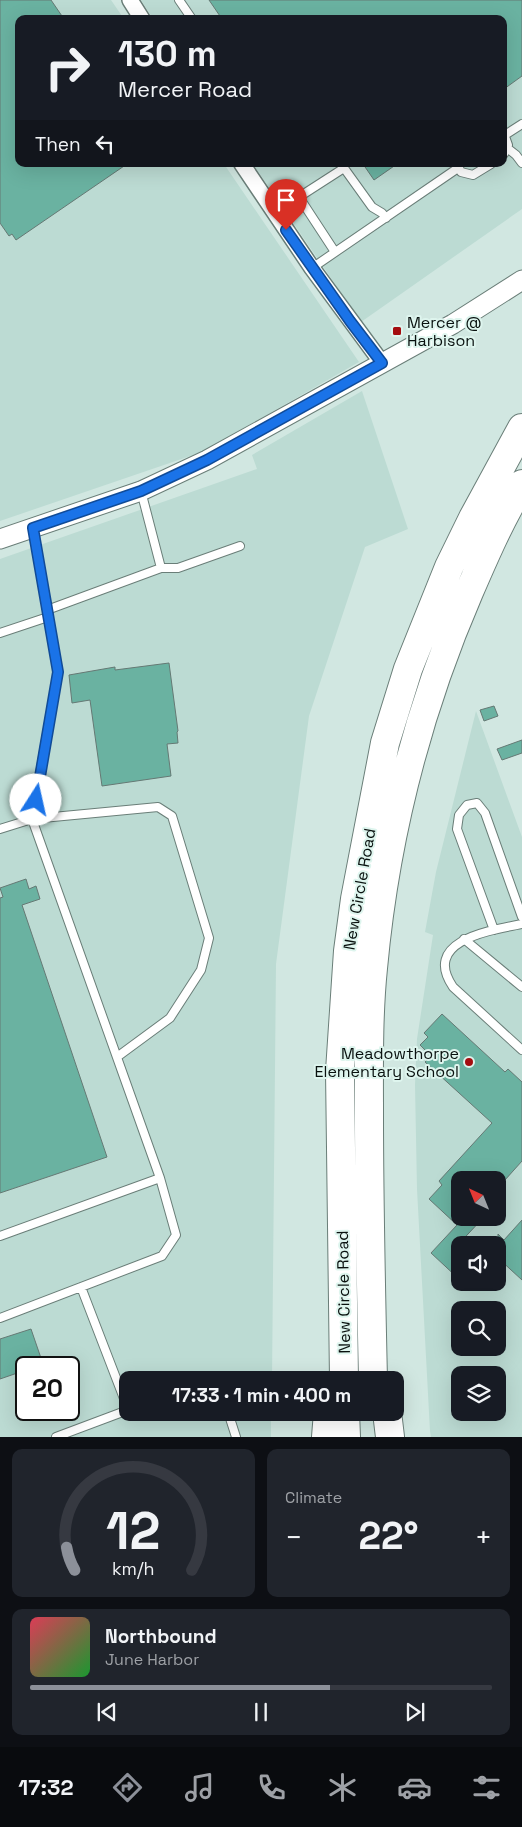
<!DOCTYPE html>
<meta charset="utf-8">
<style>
:root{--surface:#171b24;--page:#20242c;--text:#f1f3f6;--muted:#9ea1a6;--line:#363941;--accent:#8c9099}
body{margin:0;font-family:"Space Grotesk",sans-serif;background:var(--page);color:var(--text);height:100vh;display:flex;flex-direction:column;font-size:19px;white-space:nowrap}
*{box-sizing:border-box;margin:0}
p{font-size:16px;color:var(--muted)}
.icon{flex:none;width:28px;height:28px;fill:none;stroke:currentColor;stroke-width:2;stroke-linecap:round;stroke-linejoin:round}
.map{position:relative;height:1437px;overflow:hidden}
.drawer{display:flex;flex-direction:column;gap:12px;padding:12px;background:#0d0f14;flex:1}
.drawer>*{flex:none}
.top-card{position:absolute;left:15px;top:15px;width:492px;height:152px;border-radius:10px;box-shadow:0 5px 20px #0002;background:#171b24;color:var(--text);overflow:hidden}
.needle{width:32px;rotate:317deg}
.controls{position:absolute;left:451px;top:1171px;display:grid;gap:10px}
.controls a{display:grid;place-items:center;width:55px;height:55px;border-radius:10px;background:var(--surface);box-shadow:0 5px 20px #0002;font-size:25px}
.speed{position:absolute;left:15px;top:1356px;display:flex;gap:10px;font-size:25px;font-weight:700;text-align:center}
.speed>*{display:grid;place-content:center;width:65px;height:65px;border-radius:50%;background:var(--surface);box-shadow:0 5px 20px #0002;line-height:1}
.speed .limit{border:2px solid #111;border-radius:8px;background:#fff;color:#111}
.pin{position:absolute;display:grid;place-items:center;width:42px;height:42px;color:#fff;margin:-51px -21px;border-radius:50% 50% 50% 0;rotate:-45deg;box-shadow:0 0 5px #0007}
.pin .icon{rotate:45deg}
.me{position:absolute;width:55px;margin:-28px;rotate:10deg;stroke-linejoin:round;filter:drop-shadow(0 0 4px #0008)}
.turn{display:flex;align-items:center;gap:18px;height:105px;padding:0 20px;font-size:22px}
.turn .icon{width:65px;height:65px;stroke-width:2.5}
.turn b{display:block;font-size:35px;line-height:42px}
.then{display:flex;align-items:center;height:48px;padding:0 20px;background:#0003;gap:10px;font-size:19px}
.big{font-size:38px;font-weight:700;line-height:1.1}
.drawer .tile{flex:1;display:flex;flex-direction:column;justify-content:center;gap:8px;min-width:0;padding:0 18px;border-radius:10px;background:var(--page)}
.drawer .dial{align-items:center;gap:0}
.dial svg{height:130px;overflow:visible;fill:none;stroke:var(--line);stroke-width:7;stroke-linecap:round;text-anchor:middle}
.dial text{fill:var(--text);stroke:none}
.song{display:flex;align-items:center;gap:15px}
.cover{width:60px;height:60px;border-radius:8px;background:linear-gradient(135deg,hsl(350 70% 55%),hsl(130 70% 35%))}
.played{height:5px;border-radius:2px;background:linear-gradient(90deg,var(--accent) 65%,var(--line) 65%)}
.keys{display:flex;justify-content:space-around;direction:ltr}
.heat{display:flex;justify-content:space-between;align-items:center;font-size:28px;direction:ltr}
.drawer .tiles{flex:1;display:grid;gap:12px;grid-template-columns:1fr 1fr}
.tile:last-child{grid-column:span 2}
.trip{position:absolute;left:119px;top:1371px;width:285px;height:50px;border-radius:10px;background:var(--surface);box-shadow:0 5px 20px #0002;font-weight:700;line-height:50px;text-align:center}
.dock{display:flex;height:80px;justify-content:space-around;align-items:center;background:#090b0e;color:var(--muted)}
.dock .icon{width:35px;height:35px}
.dock .current{color:var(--accent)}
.dock b{font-size:22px;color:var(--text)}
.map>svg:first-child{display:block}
</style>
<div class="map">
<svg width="522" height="1437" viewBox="0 0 522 1437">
<rect width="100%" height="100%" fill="#d1e7e1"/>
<path fill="#bcdbd3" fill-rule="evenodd" d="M0,0H111L124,19H19V164H224L359,362L202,452L0,521Z
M141,0H522V209L361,322L253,164H504V19H153Z
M362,391L408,529L365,547L309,716L276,964L272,1380H128V1412L271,1413V1437H0V559L257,469L252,455ZM26,1368H69V1410H26Z
M476,711L522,837V1437H431L430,1431L417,1189L415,1085L417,1039L433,935L425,932L436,872ZM460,1180H498V1218H460ZM460,1245H498V1282H460ZM460,1310H498V1348H460ZM460,1375H498V1412H460Z"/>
<path fill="#6ab2a1" stroke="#657974" d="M0,0H51L64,19H19V164H127L16,240L12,234L9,236L0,223Z
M209,0H522V76L504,89V19H222Z
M363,164H397L374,180Z
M169,663L178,731L177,732L178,743L167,744L171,776L102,786L90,700L72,703L69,675L115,667V670Z
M494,706L498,716L484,721L480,710Z
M522,740V753L502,760L497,749Z
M26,879L29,889L36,886L40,899L22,905L107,1157L0,1193V898L3,897L0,888Z
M442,1014L505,1072L508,1069L522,1082V1161L505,1180H460V1218H483L454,1249L460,1254V1280L431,1253L457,1225L429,1199L442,1185L439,1181L492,1123L425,1062L431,1056L420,1045L428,1037L424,1033Z
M522,1220V1280L498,1258V1234L504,1240Z
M31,1329L43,1364L26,1368V1370L0,1379V1339Z"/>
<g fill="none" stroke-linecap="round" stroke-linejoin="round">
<defs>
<path id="service" d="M179,0L192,19
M504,134L508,145L504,154
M505,135L522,124
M507,148L516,155L522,163
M457,164L461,172L473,175L491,164
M335,252L299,197L344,168L372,207L382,213L386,218
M312,268L458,168
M141,491L161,568
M33,528L58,671L32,819L158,807L172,816L209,938L201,970L170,1018L117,1057
M47,610L161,568H178L240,546
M0,633L48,617
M0,829L32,819L160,1178L0,1236
M522,924C492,930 421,940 453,987L522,1050
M494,930L457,829L459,815L467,805L477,803L485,813L522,917
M464,939L522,987
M81,1287L128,1409
M0,1318L162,1256L176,1235L160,1178
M228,1412L236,1437
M56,1437L128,1410"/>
<path id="minor" d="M130,0L142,19
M242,164L312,268L382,363"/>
<path id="tertiary" d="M0,539L141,491L207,460L453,324L522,280"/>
<path id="motorway" d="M344,1380L340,1071L348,951L355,899L385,743L408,669L449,567L473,518L522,428
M373,1380C371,1292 369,1204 369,1116C369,1067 368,1017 373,968C385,838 417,712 469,592C485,555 501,518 522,484
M345,1412L346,1437
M387,1412L390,1437
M326,1437L328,1412"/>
</defs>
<use href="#service" stroke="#6a7e78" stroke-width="10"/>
<use href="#minor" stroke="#6a7e78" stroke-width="18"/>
<use href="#tertiary" stroke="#6a7e78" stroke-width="21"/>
<use href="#motorway" stroke="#6a7e78" stroke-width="30"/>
<use href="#service" stroke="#fff" stroke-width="8"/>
<use href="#minor" stroke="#fff" stroke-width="15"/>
<use href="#tertiary" stroke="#fff" stroke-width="19"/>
<use href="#motorway" stroke="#fff" stroke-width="28"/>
</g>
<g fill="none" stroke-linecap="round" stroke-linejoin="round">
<defs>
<path id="route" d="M36,800L58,672L33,528L141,491L207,460L382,363L350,321L286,230"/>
</defs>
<use href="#route" stroke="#114b97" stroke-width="12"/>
<use href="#route" stroke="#1a73e8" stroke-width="9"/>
</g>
<g fill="#a40d10" stroke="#def5ee" stroke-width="2">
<rect x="392" y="326" width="10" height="10" rx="2.5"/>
<circle cx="469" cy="1062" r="5"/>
</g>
<g text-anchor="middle" stroke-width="4" stroke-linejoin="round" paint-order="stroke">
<g font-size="16" fill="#09110f" stroke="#def5ee" text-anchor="start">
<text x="407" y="328">Mercer @<tspan x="407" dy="18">Harbison</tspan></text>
<text x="459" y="1059" text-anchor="end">Meadowthorpe<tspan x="459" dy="18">Elementary School</tspan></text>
</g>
<g font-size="16" fill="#09110f" stroke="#def5ee">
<text transform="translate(359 889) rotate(-80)" y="6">New Circle Road</text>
<text transform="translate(343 1292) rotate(-91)" y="6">New Circle Road</text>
</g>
</g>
</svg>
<div class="controls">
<a><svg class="needle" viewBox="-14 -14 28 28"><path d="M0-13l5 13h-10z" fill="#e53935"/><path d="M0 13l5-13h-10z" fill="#9ea1a6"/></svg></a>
<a><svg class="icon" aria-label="sound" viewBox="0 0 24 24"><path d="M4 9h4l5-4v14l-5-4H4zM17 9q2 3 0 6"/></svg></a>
<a><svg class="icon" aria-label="search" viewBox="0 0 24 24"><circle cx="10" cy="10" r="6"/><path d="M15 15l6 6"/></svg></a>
<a><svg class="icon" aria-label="layers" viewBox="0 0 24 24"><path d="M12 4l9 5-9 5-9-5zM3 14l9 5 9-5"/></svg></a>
</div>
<div class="speed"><div class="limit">20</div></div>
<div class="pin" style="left:286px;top:230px;background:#d93025"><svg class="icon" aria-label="arrive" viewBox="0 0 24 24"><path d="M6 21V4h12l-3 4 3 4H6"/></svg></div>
<svg class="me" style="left:36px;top:800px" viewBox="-20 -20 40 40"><circle r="19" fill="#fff"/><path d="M0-13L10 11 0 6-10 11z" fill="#1a73e8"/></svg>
<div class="trip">17:33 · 1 min · 400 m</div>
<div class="top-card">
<div class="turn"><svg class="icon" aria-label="right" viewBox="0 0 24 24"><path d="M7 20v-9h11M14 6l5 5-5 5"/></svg><div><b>130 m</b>Mercer Road</div></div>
<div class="then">Then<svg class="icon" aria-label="left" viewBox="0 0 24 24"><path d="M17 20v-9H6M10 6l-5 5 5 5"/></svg></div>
</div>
</div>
<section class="drawer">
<div class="tiles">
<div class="tile dial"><svg viewBox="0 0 100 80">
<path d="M14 69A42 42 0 1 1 86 69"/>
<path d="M14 69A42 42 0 0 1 9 55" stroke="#8c9099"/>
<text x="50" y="56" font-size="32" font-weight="700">12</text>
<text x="50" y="72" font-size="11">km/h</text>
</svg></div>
<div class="tile"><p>Climate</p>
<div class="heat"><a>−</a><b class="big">22°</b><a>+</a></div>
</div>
<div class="tile">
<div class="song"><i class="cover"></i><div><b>Northbound</b><p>June Harbor</p></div></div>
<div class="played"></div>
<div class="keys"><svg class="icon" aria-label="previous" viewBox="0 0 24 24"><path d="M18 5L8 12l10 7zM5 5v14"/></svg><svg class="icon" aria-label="pause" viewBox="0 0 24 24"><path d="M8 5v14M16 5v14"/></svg><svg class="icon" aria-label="next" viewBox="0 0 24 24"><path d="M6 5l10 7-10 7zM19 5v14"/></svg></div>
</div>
</div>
</section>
<nav class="dock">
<b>17:32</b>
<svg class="icon current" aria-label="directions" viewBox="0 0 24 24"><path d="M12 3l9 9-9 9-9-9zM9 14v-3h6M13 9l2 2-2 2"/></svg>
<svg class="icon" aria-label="music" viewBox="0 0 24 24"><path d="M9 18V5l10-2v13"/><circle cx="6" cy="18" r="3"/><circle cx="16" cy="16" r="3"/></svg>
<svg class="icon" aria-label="phone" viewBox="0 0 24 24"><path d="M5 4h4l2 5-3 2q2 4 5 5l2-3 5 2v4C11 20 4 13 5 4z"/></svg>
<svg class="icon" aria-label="climate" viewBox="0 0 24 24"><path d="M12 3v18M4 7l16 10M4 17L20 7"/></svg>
<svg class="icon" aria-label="car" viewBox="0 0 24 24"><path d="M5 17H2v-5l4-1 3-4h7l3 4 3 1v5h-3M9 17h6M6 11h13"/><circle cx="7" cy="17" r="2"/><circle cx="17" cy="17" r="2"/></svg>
<svg class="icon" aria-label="filters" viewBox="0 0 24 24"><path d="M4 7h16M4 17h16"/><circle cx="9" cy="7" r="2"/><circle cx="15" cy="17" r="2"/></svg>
</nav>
